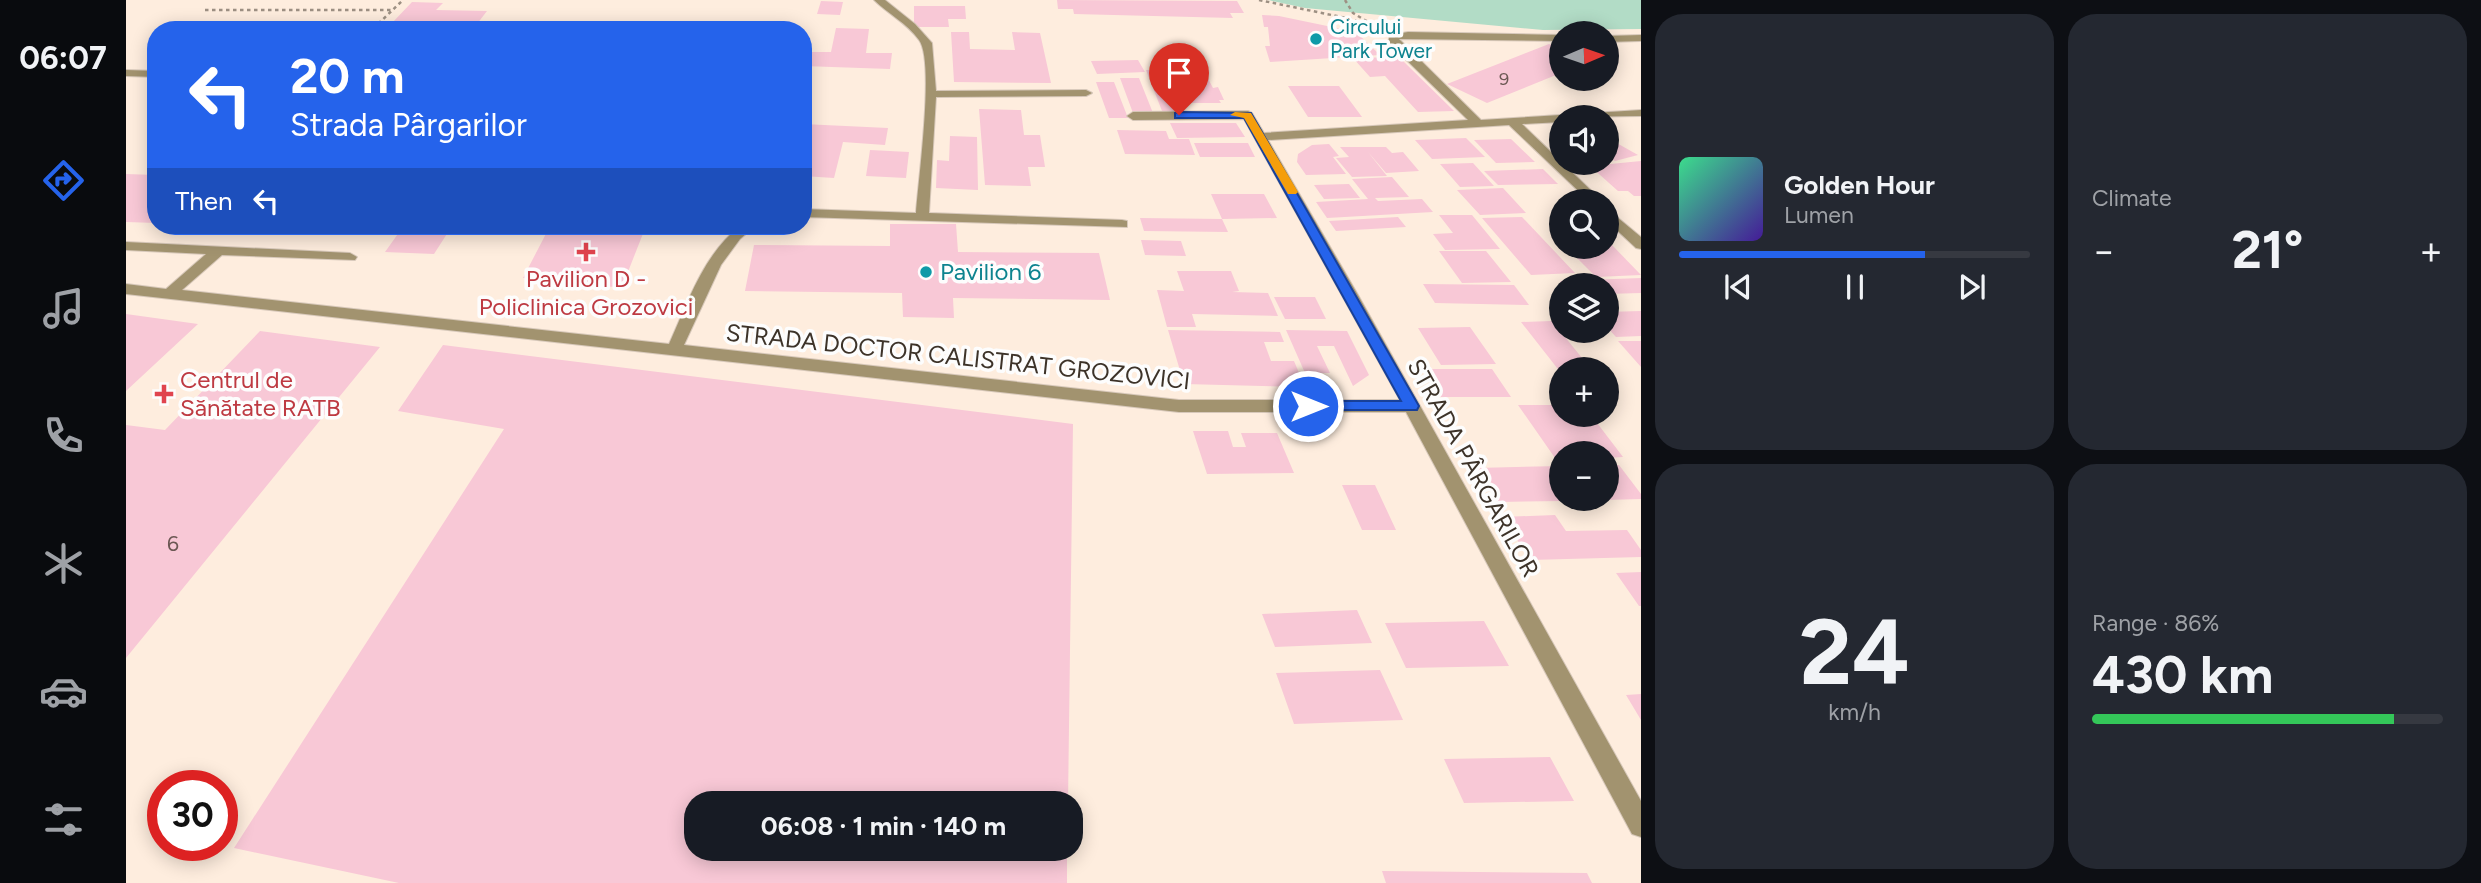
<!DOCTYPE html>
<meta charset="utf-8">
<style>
:root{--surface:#171b24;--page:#242831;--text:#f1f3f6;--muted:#9ea1a6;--line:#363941;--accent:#2563eb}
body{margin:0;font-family:Figtree,sans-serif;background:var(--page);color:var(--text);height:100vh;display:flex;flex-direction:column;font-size:26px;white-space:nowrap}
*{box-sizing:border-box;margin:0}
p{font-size:23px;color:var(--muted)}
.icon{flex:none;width:38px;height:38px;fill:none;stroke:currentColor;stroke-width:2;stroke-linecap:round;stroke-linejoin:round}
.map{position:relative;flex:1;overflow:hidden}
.panel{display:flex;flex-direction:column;gap:14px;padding:14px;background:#0d0f14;width:840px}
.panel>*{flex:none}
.hud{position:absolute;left:21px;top:21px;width:665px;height:214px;border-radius:28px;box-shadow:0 4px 18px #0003;background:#2563eb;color:#fff;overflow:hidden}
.needle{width:46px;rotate:88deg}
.tools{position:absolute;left:1423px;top:21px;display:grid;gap:14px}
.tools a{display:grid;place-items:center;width:70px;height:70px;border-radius:50%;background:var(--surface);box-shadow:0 4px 18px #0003;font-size:35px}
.speed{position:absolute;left:21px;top:770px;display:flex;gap:14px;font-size:35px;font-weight:700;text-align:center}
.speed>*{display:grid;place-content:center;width:91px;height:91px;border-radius:50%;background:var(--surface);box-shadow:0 4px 18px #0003;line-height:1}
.speed .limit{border:10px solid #d22;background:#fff;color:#111}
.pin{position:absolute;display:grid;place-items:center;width:60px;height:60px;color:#fff;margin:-72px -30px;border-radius:50% 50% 50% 0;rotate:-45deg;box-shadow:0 0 7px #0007}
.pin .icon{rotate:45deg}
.me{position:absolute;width:77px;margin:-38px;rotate:90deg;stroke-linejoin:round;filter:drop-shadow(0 0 5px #0008)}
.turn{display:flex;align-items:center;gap:24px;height:147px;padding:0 28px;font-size:32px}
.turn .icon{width:91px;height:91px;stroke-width:2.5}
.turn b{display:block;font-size:49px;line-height:60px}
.then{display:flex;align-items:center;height:66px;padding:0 28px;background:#0003;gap:14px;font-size:26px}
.big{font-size:52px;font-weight:700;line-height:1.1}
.panel .widget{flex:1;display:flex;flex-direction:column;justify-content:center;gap:10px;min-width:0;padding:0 24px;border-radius:28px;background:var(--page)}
.panel .dial{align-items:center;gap:0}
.dial b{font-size:91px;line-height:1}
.song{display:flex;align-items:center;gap:21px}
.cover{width:84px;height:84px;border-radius:10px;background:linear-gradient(135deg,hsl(150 70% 55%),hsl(260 70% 35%))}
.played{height:7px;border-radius:4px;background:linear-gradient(90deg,var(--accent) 70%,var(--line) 70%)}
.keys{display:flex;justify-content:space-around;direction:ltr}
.heat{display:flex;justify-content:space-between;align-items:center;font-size:38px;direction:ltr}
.charge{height:10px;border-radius:5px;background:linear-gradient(90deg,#34c759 86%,var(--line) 0)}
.panel .tiles{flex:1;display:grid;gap:14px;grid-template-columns:repeat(2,1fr)}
.trip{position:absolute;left:558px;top:791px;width:399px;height:70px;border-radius:28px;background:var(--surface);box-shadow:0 4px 18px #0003;font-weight:700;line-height:70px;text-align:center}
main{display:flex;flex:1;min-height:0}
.dock{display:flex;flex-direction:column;width:126px;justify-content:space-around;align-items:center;background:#090b0e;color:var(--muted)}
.dock .icon{width:49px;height:49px}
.dock .active{color:var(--accent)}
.dock b{font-size:32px;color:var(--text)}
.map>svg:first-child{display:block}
</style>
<main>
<nav class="dock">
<b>06:07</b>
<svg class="icon active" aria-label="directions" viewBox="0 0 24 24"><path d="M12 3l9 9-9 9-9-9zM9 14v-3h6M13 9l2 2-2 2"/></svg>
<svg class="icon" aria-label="music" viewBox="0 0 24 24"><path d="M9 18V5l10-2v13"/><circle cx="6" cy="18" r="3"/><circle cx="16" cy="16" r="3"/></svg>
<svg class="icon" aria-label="phone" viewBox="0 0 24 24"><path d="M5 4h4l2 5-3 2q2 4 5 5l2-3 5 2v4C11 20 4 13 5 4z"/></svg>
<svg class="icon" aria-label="climate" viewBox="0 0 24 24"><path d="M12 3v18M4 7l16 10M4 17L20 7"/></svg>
<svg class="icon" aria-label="car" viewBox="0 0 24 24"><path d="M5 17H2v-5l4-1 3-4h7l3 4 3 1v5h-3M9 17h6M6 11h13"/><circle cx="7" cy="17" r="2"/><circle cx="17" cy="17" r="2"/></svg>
<svg class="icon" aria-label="filters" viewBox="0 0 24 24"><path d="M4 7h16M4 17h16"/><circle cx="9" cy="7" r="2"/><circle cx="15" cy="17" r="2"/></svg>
</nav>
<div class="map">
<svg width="1515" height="883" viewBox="0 0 1515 883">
<rect width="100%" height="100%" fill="#feedde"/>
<path fill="#b2dcc6" d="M1142,0H1515V29L1417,30L1179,8Z"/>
<path fill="#f8c8d6" d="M931,0L1111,1L1118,13H1104L1107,18L948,14L947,9H932Z
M695,1L717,2L714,15L691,14Z
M286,2L317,3L310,10L361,11L351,24H343L338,30H326L331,24L266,23Z
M788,6H839L840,19H822L823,27H788Z
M1136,15L1153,16L1230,32L1254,55L1144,62L1139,46H1144L1142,27H1138Z
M710,28L743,29L740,53H766L764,69L677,66V52H705Z
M825,32H843L844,49L889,50L886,32L914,33L925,83L828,82Z
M1423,44L1435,49V73L1361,103L1321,84Z
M1273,57L1328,111L1292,112L1259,76L1244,77L1227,58Z
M1012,60L1019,72L971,74L965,61Z
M1044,67H1076L1087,88L1092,87L1098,100H1093L1095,103H1062Z
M1020,70H1040L1058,111H1036Z
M994,78H1013L1027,113H1007Z
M970,82H988L1002,118H983Z
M1162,86H1213L1236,117H1182Z
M853,109L895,110L898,135H914L919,167H902L905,186L859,185Z
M1044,123H1110L1119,137L1051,138Z
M677,124L762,128L759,145L717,142L708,178L677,176Z
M991,130L1040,131L1043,139H1063L1069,155L999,154Z
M824,136L851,137L852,190L810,188L811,160L823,161Z
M1480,137L1512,155L1489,161L1480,156Z
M1340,138L1359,157L1306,159L1289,140Z
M1385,139L1409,162L1370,163L1348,140Z
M1068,143H1122L1129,157H1074Z
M1203,144L1213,156L1207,157L1220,174L1180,175L1171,162L1172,154L1186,145Z
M1214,147H1260L1266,153L1277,152L1293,171L1260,173L1242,152L1261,176L1226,177L1210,158L1223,157Z
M744,150L783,152L780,178L740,176Z
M1515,161V196H1508L1502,191H1492L1464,166Z
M1347,163L1368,186L1334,187L1314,164Z
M1417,169L1432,184L1372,185L1358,171Z
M0,174L30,175V223L0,222Z
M1266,177L1283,197L1249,198L1252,201L1296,199L1307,212L1201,218L1190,202L1242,199L1226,179Z
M1223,184L1234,198L1198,199L1188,185Z
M1377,188L1400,213L1354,215L1331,190Z
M1085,194H1138L1151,218L1096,219L1102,232L1018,231L1014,218L1096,219Z
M1313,215H1346L1374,249L1319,250L1307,234L1327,233Z
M1272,217L1280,227L1210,231L1203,221Z
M1396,217L1449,273L1405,275L1356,218Z
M764,224H830L832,252L973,253L984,300L827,298L828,318L777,317L776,293L619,291L628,245L764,246Z
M179,226H326L308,254L259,252L274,231L179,228Z
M424,226H520L496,287L453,286L455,280L397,278Z
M1015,240L1055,241L1060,256L1019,255Z
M1480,245H1486L1515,275L1470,277L1440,247Z
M1313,251H1360L1385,282L1336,283Z
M1051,271H1105L1113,291L1106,292L1142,293L1152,316L1066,314L1070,327H1041L1031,290L1058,291Z
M1515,278V293L1480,294V285H1438L1434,281Z
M1297,284L1388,285L1403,305L1309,303Z
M1148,297H1189L1200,319H1159Z
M1515,311V336L1490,337L1480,326V312Z
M0,314L72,324L0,391Z
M1426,321L1465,369H1435V373L1395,322Z
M1344,327L1370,364L1315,365L1292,328Z
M1042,330L1154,332L1158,342H1138L1145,361H1168L1179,387L1058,384Z
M1160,330L1221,331L1243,375L1227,386L1208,346H1191L1204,373H1179Z
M134,331L254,347L0,658V425L39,430Z
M1492,341H1515V367Z
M317,345L947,424L942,803H570V849H941V883H273L108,848L378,429L272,411Z
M1296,369H1366L1385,397H1313Z
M1392,405H1435V415H1465L1497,457L1480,458V453H1435V458H1429Z
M1067,431H1102L1107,447H1120L1115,433H1151L1168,473L1081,474Z
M1480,465H1493L1515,494V499L1480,500Z
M1435,466V501L1371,502L1350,468Z
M1216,485H1249L1270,530H1236Z
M1429,515L1440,531L1501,530L1515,550V557L1404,560L1377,517Z
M1515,572V606H1513L1490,573Z
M1231,610L1246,643L1149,647L1136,614Z
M1358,621L1383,666L1280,668L1259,623Z
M1254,670L1277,720L1168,724L1150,673Z
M1515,694V720L1500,695Z
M1424,757L1448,801L1338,803L1318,759Z
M1256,871L1461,873L1466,883H1260Z"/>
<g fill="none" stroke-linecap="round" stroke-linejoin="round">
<defs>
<path id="minor" d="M748,0H759L789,24L806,43L810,91L960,90L966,93L960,96L810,97L803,213L996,220L1001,221V227L677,217V209L790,213C792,182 809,61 793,40C781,23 762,14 748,0Z
M1282,32L1435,35V41L1273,39L1355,120L1515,110V116L1435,117V122L1396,124L1476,201H1463L1383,125L1142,140L1232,295L1515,801V837L1506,834L1280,412H1053L0,294V284L40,289L80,254L0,250V242L224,253L231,257L229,260L96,255L56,290L543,344C562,302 577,255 614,226H629L614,239L595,265L558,345L1053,400H1274L1118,119L1007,120L1001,116L1007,112L1122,111L1126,113L1138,133L1342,120L1262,42L1264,35Z
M1515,35V41L1480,42V36Z
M0,70L30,71V77L0,76Z
M1480,208L1515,237V249L1510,248L1480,220Z"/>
</defs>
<use href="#minor" stroke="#d7c8ba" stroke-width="2"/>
<path stroke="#9d9083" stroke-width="2.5" stroke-dasharray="3.5 3.5" stroke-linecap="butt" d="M1133,0L1225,19L1248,28
M1219,0L1227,13L1252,28
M79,10H266
M164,30L170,24H252L277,0"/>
<use href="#minor" fill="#a2936f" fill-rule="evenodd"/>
</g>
<path fill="#2563eb" stroke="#184099" stroke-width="2" d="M1053,112L1125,113L1293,406L1291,410H1177L1175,406L1182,401H1275L1118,118H1049V113Z"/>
<path fill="#f59e0b" d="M1109,112L1125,113L1172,192L1170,194H1162L1118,118L1104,115Z"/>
<g fill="#0f9aa8" stroke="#fdfdfd" stroke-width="2.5">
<circle cx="1190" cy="39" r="7"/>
<circle cx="800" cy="272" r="7"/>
</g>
<g fill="#e0444e" stroke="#fdfdfd" stroke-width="2.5">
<path d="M456.5 241.5h7v7h7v7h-7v7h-7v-7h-7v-7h7z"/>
<path d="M34.5 383.5h7v7h7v7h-7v7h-7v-7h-7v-7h7z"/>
</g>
<g text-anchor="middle" stroke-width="7" stroke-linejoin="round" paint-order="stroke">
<g font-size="18" fill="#6c5854">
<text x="1378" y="85">9</text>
</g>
<g font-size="21" fill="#0d838f" stroke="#fdfdfd" text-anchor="start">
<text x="1204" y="34">Circului<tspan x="1204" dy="24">Park Tower</tspan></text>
</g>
<g font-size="21" fill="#6c5854">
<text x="47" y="551">6</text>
</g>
<g font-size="24" fill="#0d838f" stroke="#fdfdfd" text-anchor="start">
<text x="814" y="280">Pavilion 6</text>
</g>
<g font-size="24" fill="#be3a42" stroke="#fdfdfd">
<text x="460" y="287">Pavilion D -<tspan x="460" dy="28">Policlinica Grozovici</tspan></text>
<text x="54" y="388" text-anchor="start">Centrul de<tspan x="54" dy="28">Sănătate RATB</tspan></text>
</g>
<g font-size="24" fill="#3d3329" stroke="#fdfdfd">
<text transform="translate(832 357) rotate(6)" y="8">STRADA DOCTOR CALISTRAT GROZOVICI</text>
<text transform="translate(1347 468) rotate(61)" y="8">STRADA PÂRGARILOR</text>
</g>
</g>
</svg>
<div class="tools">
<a><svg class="needle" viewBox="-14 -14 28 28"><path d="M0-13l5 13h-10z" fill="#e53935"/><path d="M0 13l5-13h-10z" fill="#9ea1a6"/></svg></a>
<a><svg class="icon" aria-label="sound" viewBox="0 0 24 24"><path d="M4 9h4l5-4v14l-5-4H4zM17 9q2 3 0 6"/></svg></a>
<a><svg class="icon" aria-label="search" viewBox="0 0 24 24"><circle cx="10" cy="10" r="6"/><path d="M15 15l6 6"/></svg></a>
<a><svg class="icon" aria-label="layers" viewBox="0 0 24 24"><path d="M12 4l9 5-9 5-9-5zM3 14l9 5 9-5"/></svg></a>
<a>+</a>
<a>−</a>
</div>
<div class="speed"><div class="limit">30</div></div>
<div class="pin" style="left:1053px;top:115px;background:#d93025"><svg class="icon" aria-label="arrive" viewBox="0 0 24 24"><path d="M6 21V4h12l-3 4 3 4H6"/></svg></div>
<svg class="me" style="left:1182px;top:406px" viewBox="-20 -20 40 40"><circle r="17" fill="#2563eb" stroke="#fff" stroke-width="3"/><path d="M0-11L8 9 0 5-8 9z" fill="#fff"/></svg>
<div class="trip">06:08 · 1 min · 140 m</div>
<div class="hud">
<div class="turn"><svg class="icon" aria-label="left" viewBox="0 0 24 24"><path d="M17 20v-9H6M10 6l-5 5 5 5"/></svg><div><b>20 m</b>Strada Pârgarilor</div></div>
<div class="then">Then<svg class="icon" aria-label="left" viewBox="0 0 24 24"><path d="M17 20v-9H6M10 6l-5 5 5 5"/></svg></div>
</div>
</div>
<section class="panel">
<div class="tiles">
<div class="widget">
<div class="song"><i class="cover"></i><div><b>Golden Hour</b><p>Lumen</p></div></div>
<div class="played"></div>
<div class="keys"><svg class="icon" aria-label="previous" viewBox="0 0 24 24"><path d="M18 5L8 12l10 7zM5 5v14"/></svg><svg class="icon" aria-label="pause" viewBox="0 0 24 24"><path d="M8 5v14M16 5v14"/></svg><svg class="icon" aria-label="next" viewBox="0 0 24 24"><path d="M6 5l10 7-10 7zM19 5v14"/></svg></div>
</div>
<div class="widget"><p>Climate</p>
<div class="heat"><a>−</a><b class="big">21°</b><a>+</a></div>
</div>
<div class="widget dial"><b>24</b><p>km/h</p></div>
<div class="widget"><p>Range · 86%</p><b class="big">430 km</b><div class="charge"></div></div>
</div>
</section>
</main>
